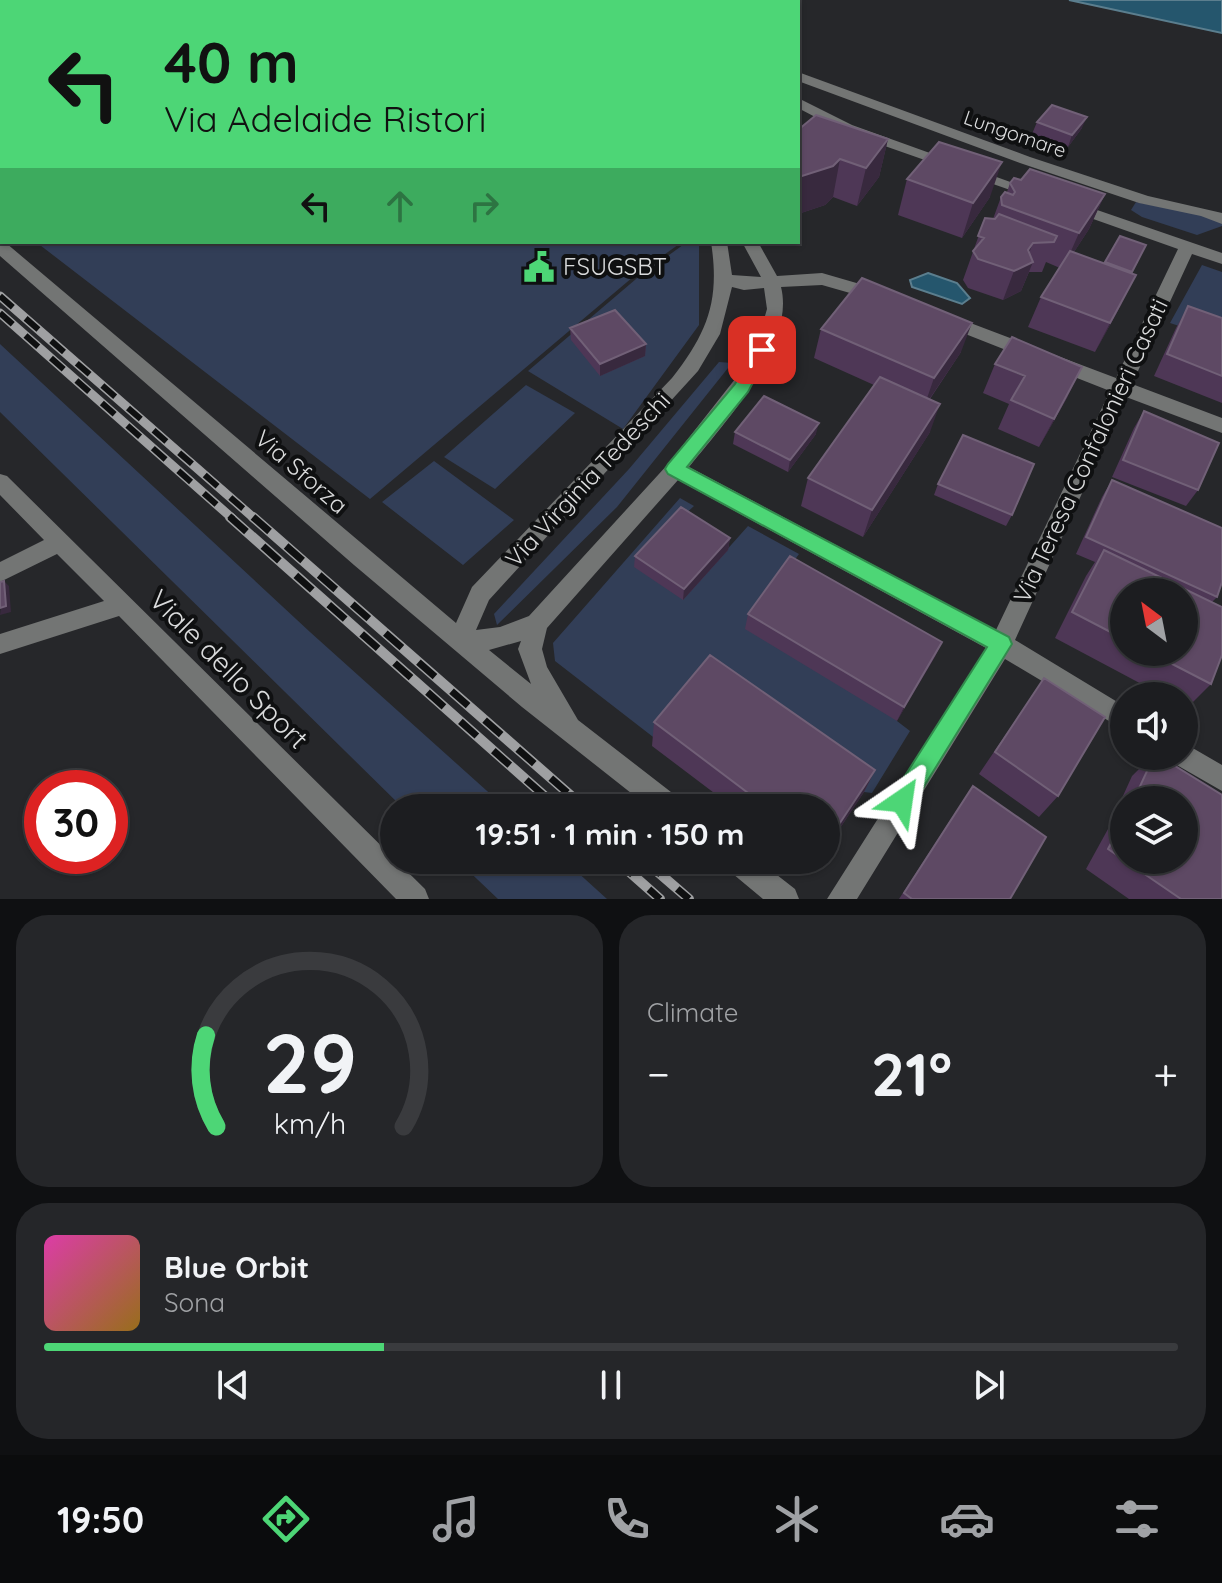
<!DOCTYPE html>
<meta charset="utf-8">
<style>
:root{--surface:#1c1d20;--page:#252629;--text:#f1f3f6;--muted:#a0a2a5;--line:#3a3b3e;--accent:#4dd676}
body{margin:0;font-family:Quicksand,sans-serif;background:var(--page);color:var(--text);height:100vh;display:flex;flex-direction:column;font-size:30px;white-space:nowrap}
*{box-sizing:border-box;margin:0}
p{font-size:26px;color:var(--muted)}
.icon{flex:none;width:44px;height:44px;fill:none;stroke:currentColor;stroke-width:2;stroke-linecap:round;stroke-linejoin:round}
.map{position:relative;height:899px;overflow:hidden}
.side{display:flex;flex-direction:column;gap:16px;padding:16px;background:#0f1012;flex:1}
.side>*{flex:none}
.guide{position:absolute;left:0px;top:0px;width:800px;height:244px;box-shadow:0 2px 6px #0004,0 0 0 2px var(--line);background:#4dd676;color:#111;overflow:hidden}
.needle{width:52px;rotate:328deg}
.buttons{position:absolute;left:1110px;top:578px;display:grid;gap:16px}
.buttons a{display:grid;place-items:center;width:88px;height:88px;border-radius:50%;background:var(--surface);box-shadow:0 2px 6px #0004,0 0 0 2px var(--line);font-size:40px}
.speed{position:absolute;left:24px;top:770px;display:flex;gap:16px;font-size:40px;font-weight:700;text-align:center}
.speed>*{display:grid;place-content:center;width:104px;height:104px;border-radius:50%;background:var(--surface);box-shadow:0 2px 6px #0004,0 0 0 2px var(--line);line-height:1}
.speed .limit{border:12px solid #d22;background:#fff;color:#111}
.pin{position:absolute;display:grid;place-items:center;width:68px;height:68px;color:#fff;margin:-34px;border-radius:16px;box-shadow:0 4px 12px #0006}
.me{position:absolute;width:88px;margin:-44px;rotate:32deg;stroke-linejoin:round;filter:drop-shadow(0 0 6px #0008)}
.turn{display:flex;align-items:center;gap:28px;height:168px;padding:0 32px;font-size:36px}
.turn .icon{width:104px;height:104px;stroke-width:2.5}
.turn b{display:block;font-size:56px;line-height:68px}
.lanes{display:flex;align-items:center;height:76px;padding:0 32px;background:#0003;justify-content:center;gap:40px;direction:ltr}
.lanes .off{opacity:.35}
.big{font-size:60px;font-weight:700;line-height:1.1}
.side .widget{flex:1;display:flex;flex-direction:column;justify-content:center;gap:12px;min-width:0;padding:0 28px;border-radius:32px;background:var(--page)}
.side .dial{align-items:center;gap:0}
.dial svg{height:208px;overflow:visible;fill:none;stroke:var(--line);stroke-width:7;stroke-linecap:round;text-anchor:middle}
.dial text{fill:var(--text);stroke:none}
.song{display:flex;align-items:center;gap:24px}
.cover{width:96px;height:96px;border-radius:12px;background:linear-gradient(135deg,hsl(320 70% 55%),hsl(40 70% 35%))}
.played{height:8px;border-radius:4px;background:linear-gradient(90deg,var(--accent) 30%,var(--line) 30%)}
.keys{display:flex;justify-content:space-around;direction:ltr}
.heat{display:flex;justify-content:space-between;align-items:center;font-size:44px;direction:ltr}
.side .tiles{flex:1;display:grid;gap:16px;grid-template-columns:1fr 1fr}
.widget:last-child{grid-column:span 2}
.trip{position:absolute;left:380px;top:794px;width:460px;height:80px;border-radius:40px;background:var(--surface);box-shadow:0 2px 6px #0004,0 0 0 2px var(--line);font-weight:700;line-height:80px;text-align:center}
.tab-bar{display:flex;height:128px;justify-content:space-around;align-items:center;background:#0b0c0d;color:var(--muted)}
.tab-bar .icon{width:56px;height:56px}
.tab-bar .current{color:var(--accent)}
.tab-bar b{font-size:36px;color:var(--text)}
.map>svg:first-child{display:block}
</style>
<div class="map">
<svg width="1222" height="899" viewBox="0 0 1222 899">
<rect width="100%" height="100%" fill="#26272a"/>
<path fill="#323e57" d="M1136,202L1222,219V226L1197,235L1142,217L1131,210Z
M36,242H682L633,277L370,499Z
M687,242H699V325L623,429L528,371L636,279Z
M1202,265L1222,272V340L1170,323Z
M0,344L310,632L506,808H403L0,412Z
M719,362L732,363L617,507L497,625L494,614L629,469Z
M526,385L575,413L495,489L444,457Z
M434,461L514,520L463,565L382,502Z
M680,498L694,506L680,519L683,599L748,526L799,554L786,572L897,721L910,731L872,793L864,792L707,681L657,740L555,661L553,643Z
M457,860H564L607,899H498Z"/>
<path fill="#25566d" stroke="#5b7e8e" stroke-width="2" d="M1069,0H1222V33Z
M928,273L957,283L970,298L962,304L912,287L910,280Z"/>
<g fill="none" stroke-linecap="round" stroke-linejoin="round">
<path fill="#737574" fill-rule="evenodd" d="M14,0H28L29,2H15Z
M471,0H487L488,2H472Z
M527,0H544L545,2H528Z
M581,0H598L599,2H582Z
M2,15V23L0,24V16Z
M0,65H2V74H0Z
M798,72L1030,157L1148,196L1222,213V224L1201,216L1139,203L1020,163L798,81Z
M798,98L852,125L1041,193L1033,198L1027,196L842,131L798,108Z
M1071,201L1222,253V264L1192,254L1132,384L1222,418V433L1126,397L1015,640L1124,706V730L1005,659L857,899H827L986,648L678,480L547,628L542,649L547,667L578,720L680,799L684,808H650L522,707L354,565L0,256V242L6,243L456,623L472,587L672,378C708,332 720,300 711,242H727L732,275L761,277L742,242H758L777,276L822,273L884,291L887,295L878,301L822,285L781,287C796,345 723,425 689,467L996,630L1110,391L940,324L937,320L940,316H952L1116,378L1178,249L1065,209V203ZM732,287L744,290L764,288L767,309L758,340L739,374L669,463L529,616L500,627L476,630L489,600L698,371L720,334ZM521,641L518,649L531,684L489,650Z
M0,474L7,476L425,889L429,899H396L119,616L0,654V634L104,601L57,554L0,582V562L44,540L0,495Z
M1184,743L1222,765V791L1175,764L1172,756H1184Z
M723,860H758L795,889L799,899H763L727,869Z"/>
<defs>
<path id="rail-far1" d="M0,296L255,519
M0,313L233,519"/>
<path id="rail" d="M230,517L558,808
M253,517L585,808
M616,860L660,899
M644,860L689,899"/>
</defs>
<use href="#rail-far1" stroke="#9fa0a2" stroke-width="9"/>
<use href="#rail" stroke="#9fa0a2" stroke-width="10"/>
<use href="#rail-far1" stroke="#0f1011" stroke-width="6" stroke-dasharray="17" stroke-linecap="butt"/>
<use href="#rail" stroke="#0f1011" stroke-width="7" stroke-dasharray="22" stroke-linecap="butt"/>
</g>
<path fill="#4e3756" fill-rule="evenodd" d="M1037,122L1082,128L1068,147L1032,134Z
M798,130L888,139L879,177L857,206L833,197L825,205L798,214Z
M907,179L990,197L962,238L898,215Z
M1021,180L1105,194L1089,229L1074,252L1104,264L1120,236L1146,245L1131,273L1121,305L1095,352L1028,327L1041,297L1060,268L1046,262L1042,272H1029L1021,291L1003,300L968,288L963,280L985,218L993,219L1001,197L1007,192L1010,183Z
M1188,306L1222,318V403L1154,376L1176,328Z
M570,328L646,344L645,356L600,376L571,340Z
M821,329L961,352L930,399V432L863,537L801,506L808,478L874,385L814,358Z
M995,364L1068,396L1039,447L998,429L1009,404L983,393Z
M1144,411L1198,490L1186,506L1112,477L1134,428Z
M735,432L816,434L788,472L733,444Z
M1112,480L1217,597L1212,602L1211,684L1187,708L1184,707V696H1164L1055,638L1086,576L1095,562L1076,554L1102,497ZM1124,592L1184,652H1124Z
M938,484L1012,515L1006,526L934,495Z
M730,538L728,550L683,600L634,567L635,556Z
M748,614L942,642L897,721L745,629Z
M1044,678L1058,796L1039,817L979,774Z
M654,722L875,770L864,792L826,849V808H734L652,746Z
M1152,756H1159L1222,795V899H1129L1086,869L1108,829L1117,820L1113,818L1132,776ZM1124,800H1184V860H1124Z
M973,786L1010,899H899L964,799Z
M802,860H819L813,869Z"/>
<path fill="#38293e" d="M1087,117L1082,128L1068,147L1072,135Z
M888,139L879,177L857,206L866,168Z
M840,159L833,197L825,205L798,214V199L802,176Z
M1002,162L990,197L962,238L973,203Z
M1105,194L1089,229L1063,269L1079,233Z
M1033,243L1024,266L1033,262L1021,291L1003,300L1014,271Z
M1136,275L1121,305L1095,352L1110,323Z
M972,323L961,352L924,407L934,378Z
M646,344L645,356L600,376V364Z
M1082,367L1068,396L1039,447L1054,419Z
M940,404L930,432L863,537L872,510Z
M819,423L816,434L788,472L790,460Z
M730,538L728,550L683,600L684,589Z
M4,581L9,586L11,612L0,615Z
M942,642L935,657L897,721L904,707Z
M875,770L864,792L826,849V844Z"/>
<path fill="#5e4964" stroke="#716077" stroke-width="2" d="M1052,105L1087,117L1072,135L1037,122Z
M816,115L888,139L866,168L840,159L833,166L802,176L798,175V130Z
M939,142L1002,162L973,203L907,179Z
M1030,169L1105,194L1079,233L1002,205L1001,197L1005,192L1013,195L1015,192L1010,183L1014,178L1021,180Z
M999,214L1057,236L1054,242L1033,243L1028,250L1033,262L1014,271L978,259L973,251L984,238L978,236L985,218L995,219Z
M1120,236L1146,245L1132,272L1105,262Z
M1070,251L1136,275L1110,323L1041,297Z
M862,278L972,323L934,378L821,329Z
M1188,306L1222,318V376L1167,354Z
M615,310L646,344L600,364L570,328Z
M1012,337L1082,367L1054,419L1011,400L1025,376L995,364Z
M880,377L940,404L872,510L808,478Z
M764,396L819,423L790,460L735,432Z
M1144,411L1219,443L1198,490L1123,460Z
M963,435L1034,464L1012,515L938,484Z
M1112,480L1222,528V582L1217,597L1086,537Z
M681,507L730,538L684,589L635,556Z
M1104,550L1222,607V655L1211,684L1149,652H1184V592H1124V639L1072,612Z
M790,556L942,642L904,707L748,614Z
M4,581L6,606L0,608V582Z
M710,655L875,770L826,844V808H768L654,722Z
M1044,678L1105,717L1058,796L995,752Z
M1154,756H1159L1222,795V899H1181L1108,849L1124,819V860H1184V800H1141L1135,797Z
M973,786L1046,837L1010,899H912L904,893Z"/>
<path fill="#4dd676" stroke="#328b4d" stroke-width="2" d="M762,344L770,350L748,392L687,467L1009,637L1012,644L910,809L902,813L894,809L890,801L894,793L987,647L668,474L665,469L668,464L735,384L756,345Z"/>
<defs>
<symbol id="civic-bare" viewBox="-9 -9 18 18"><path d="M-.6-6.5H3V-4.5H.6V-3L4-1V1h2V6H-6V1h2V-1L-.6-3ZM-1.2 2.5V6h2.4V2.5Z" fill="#4dd676" stroke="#0f1011" stroke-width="2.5" paint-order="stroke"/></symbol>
</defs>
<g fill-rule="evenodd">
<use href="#civic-bare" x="517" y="245" width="44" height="44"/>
</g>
<g text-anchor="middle" stroke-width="8" stroke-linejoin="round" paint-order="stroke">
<g font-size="20" fill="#dadbdc" stroke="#0f1011">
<text transform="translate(1015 134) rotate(19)" y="7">Lungomare</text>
</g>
<g font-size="24" fill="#dadbdc" stroke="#0f1011" text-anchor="start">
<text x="563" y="275">FSUGSBT</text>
</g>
<g font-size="24" fill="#dadbdc" stroke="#0f1011">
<text transform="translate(1091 451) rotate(-65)" y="8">Via Teresa Confalonieri Casati</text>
<text transform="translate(301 472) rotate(41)" y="8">Via Sforza</text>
<text transform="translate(588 480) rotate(-47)" y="8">Via Virginia Tedeschi</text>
</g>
<g font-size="28" fill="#dadbdc" stroke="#0f1011">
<text transform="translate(229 669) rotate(45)" y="10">Viale dello Sport</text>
</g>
</g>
</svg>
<div class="buttons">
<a><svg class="needle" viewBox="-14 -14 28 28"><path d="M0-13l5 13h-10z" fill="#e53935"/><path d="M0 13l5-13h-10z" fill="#a0a2a5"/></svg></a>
<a><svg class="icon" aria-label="sound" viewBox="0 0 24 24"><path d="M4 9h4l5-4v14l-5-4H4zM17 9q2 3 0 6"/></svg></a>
<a><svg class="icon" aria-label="layers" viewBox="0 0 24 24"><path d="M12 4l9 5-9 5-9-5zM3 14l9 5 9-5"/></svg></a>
</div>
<div class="speed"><div class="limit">30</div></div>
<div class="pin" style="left:762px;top:350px;background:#d93025"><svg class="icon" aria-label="arrive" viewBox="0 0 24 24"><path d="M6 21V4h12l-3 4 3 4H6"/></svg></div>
<svg class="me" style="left:902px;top:801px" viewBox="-20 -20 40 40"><path d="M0-17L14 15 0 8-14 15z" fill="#4dd676" stroke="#fff" stroke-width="4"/></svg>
<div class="trip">19:51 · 1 min · 150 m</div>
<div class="guide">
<div class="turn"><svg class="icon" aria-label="left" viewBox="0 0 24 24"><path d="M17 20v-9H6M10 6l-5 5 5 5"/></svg><div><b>40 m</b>Via Adelaide Ristori</div></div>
<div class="lanes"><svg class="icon" aria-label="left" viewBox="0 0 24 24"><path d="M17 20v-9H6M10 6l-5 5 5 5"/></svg><svg class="icon off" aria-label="ahead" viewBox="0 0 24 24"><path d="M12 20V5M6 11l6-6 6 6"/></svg><svg class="icon off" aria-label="right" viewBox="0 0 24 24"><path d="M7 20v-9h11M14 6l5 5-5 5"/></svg></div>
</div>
</div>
<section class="side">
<div class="tiles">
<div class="widget dial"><svg viewBox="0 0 100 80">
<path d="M14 69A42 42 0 1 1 86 69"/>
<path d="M14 69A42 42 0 0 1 10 34" stroke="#4dd676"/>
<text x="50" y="56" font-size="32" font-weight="700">29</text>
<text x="50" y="72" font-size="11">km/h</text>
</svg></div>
<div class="widget"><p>Climate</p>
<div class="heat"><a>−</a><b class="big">21°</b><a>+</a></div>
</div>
<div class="widget">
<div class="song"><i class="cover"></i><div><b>Blue Orbit</b><p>Sona</p></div></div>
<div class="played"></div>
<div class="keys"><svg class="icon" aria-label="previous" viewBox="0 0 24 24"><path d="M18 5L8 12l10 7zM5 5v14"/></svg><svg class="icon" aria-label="pause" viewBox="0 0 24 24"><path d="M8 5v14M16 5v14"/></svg><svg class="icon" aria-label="next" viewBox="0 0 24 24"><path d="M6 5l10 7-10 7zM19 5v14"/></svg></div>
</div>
</div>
</section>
<nav class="tab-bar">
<b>19:50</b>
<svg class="icon current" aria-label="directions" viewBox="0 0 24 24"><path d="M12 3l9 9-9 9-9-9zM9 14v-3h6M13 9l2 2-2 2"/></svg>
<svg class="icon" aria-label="music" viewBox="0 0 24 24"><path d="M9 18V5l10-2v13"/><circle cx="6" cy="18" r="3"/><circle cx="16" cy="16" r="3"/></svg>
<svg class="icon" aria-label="phone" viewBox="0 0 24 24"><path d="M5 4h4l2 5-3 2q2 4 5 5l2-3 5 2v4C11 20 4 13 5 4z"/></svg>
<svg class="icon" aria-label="climate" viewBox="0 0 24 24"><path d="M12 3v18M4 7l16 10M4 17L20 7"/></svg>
<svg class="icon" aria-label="car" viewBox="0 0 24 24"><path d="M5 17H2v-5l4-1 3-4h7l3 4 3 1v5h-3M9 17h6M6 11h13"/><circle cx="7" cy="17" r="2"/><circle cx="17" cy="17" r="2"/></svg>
<svg class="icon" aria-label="filters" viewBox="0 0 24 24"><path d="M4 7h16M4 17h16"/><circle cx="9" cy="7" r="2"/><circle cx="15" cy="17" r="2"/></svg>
</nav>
